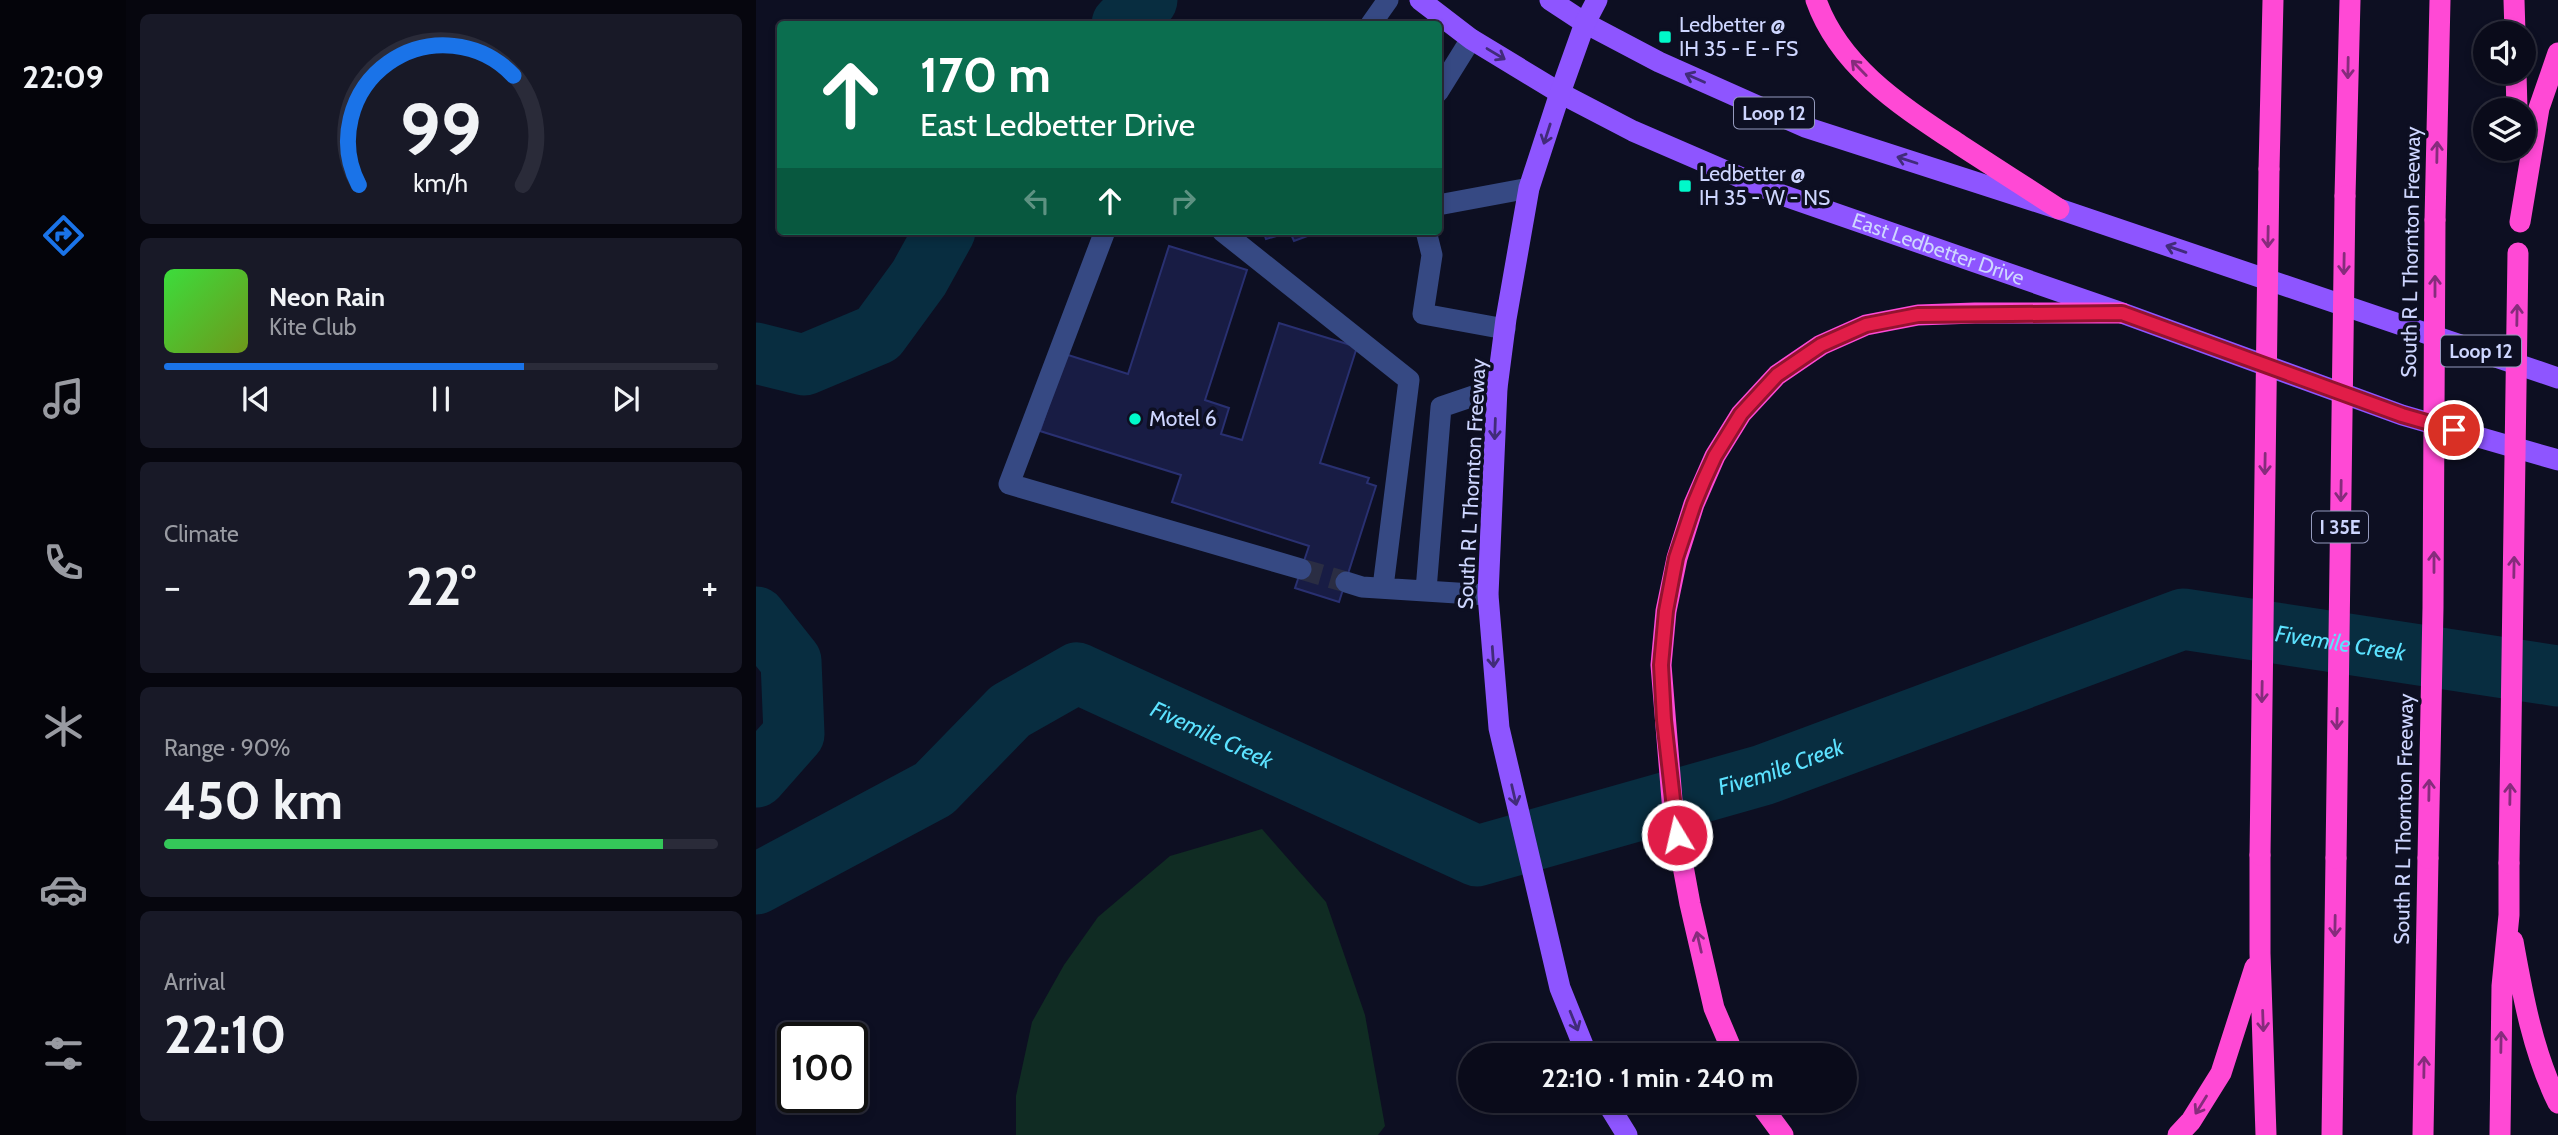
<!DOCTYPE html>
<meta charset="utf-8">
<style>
:root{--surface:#0a0b1a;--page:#181927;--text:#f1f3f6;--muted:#999ba2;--line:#2a2b39;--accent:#1a73e8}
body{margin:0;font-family:Cabin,sans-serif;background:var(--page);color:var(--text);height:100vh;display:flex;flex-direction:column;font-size:26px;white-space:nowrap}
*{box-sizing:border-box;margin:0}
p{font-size:23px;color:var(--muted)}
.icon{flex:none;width:38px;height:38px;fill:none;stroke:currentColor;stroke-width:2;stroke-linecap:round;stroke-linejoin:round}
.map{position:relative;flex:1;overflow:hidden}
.sheet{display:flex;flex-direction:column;gap:14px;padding:14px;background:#06060e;width:630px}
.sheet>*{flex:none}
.guide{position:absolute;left:21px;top:21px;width:665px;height:214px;border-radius:7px;box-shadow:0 4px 10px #0003,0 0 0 2px var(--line);background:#0b6e4f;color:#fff;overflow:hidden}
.buttons{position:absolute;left:1717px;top:21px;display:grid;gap:14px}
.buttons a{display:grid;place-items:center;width:63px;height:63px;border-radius:50%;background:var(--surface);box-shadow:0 4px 10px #0003,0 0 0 2px var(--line);font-size:35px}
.speed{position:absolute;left:21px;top:1022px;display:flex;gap:14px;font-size:35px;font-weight:700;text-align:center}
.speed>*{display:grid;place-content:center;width:91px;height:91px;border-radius:50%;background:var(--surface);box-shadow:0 4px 10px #0003,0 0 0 2px var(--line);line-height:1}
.speed .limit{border:4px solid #111;border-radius:10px;background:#fff;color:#111}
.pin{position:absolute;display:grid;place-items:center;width:60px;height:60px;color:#fff;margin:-30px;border:4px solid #fff;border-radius:50%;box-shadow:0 2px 7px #0007}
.me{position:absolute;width:77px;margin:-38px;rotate:351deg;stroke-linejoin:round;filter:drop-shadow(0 0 5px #0008)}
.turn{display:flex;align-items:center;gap:24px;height:147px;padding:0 28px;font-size:32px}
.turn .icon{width:91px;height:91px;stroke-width:2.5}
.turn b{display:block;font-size:49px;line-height:60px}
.lanes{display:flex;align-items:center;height:66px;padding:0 28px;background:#0003;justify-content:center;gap:35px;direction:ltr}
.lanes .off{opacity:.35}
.big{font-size:52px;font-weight:700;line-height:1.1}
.sheet .card{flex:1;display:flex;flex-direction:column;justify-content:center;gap:10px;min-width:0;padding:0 24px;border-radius:10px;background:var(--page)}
.sheet .dial{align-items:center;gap:0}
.dial svg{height:182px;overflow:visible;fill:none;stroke:var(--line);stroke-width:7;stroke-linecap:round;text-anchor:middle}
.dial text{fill:var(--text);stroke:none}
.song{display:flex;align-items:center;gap:21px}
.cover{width:84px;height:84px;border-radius:10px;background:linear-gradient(135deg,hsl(120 70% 55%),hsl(80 70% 35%))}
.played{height:7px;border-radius:4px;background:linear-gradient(90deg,var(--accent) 65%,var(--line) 65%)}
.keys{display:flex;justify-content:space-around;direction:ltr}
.heat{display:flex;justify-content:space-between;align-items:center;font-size:38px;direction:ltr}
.charge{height:10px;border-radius:5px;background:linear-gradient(90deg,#34c759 90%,var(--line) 0)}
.trip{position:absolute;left:702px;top:1043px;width:399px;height:70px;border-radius:35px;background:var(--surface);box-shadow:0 4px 10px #0003,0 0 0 2px var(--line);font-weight:700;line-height:70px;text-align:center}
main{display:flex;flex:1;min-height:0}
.menu{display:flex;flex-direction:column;width:126px;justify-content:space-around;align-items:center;background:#04040a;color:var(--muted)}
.menu .icon{width:49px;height:49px}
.menu .on{color:var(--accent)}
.menu b{font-size:32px;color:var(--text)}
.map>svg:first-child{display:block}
</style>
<main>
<nav class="menu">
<b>22:09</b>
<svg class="icon on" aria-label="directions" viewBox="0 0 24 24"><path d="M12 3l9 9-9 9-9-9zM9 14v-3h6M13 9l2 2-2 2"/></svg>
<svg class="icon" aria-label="music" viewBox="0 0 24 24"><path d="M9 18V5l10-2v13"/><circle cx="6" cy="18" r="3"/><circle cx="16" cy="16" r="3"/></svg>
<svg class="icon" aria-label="phone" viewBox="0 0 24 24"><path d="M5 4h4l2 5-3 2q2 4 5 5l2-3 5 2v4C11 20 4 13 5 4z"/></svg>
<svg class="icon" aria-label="climate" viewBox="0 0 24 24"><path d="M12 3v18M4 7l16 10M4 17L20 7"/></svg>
<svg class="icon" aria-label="car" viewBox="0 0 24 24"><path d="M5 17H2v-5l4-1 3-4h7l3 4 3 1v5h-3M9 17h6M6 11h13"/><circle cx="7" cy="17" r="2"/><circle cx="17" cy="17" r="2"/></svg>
<svg class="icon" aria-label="filters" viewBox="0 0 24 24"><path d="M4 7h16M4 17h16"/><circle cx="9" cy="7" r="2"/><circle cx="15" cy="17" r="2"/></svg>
</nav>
<section class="sheet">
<div class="card dial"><svg viewBox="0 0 100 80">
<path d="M14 69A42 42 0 1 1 86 69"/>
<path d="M14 69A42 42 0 0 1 82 21" stroke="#1a73e8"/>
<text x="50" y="56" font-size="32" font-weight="700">99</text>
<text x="50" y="72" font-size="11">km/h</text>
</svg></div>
<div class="card">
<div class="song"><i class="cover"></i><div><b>Neon Rain</b><p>Kite Club</p></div></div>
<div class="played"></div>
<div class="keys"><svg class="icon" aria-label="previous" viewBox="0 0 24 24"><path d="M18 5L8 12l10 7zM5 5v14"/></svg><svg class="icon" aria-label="pause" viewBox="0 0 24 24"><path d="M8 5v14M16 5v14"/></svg><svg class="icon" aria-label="next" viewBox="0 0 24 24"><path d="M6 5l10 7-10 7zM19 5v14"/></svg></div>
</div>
<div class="card"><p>Climate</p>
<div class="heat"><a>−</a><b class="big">22°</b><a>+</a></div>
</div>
<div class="card"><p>Range · 90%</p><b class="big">450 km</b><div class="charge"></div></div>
<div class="card"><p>Arrival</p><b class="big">22:10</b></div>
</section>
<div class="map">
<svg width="1802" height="1135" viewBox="0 0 1802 1135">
<rect width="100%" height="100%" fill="#0d0f22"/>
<path fill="#102c23" d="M506,829L570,902L609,1015L629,1126L622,1135H260V1096L276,1022L308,965L342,917L414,856Z"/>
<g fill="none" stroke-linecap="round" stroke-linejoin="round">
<g stroke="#082d40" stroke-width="61">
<path d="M366,24L391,0"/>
<path d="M0,353L48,365L122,334L163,278L189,231"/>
<path d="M0,617L35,661L38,734L0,777"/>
<path id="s1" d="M0,884L178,789L254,711L321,673L721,856L1007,775L1427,619L1802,676"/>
</g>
</g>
<path fill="#181c44" stroke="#293071" stroke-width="2" d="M507,231H565L538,241L534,232L510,239Z
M413,246L491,270L449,400L473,408L465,434L486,440L523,323L601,347L564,463L613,478L611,483L620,486L583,602L539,588L553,546L416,502L425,475L284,431L309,354L372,374Z"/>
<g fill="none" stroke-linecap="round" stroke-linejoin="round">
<path stroke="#2a2d43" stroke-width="21" stroke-dasharray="21 10" stroke-linecap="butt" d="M545,569L590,582"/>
<path stroke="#364983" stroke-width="21" d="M615,24L632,0
M682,92L715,39
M682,205L773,188
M349,231L253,484L545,569
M466,231L653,380L627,587
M670,231L676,255L667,314L749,329
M590,582L606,587L732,595
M670,590L685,407L741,388"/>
<g stroke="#8e55ff" stroke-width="21">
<path id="s2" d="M664,0L715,39L804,93L877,131L1023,194L1366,313L1646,415L1802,460"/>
<path d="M794,0L829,23L903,62L1049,127L1303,209L1802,378"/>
<path d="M831,1055L804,988L743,728L732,595L741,388L750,319L773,188L804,93L829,23L841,0"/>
<path d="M850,1101L871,1135"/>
</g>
<path stroke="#ff49d5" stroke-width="21" d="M1060,0C1084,68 1147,107 1204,145C1237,166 1270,188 1303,209
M1758,0L1759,33
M1760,72L1761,110
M1513,169L1517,0
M1589,196L1594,0
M1679,220L1684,0
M1764,222L1783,108L1802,53
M1504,855V953L1510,1135
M1757,941C1767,997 1777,1052 1802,1103
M978,1055L958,1008L934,904L917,812L905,665L910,611L921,558L938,504L959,456L985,414L1021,375L1065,345L1110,325L1162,315L1219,313H1366
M1002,1101L1027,1135
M1422,1135L1435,1121L1465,1073L1499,967
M1576,1135L1580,858
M1667,1135L1672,858
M1744,1135L1746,986L1753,915V863"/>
<path stroke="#ff49d5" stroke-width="21" d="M1504,855L1513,169
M1580,858L1589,196
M1672,858L1677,608L1679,220
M1753,863L1762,253"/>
</g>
<defs><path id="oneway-shaft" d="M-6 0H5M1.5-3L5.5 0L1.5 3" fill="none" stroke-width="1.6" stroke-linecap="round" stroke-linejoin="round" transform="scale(1.75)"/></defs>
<g stroke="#412b7a">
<use href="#oneway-shaft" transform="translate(740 54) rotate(31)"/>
<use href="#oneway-shaft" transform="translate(939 78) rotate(-156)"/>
<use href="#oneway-shaft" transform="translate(791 134) rotate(108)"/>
<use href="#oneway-shaft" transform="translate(1151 160) rotate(-162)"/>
<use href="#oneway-shaft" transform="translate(1420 249) rotate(-161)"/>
<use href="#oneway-shaft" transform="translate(739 429) rotate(92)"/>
<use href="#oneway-shaft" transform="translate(737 657) rotate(86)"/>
<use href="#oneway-shaft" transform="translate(758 795) rotate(77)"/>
<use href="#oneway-shaft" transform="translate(818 1021) rotate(68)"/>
</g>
<g stroke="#862c7c">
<use href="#oneway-shaft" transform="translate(1103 68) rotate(-134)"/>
<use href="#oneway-shaft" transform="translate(1592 68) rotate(91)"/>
<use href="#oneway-shaft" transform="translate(1681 152) rotate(-89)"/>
<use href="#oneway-shaft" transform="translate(1512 237) rotate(91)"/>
<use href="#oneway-shaft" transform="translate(1588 264) rotate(91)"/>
<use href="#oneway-shaft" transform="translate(1679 286) rotate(-90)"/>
<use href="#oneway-shaft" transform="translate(1761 315) rotate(-89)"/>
<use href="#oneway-shaft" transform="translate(1509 464) rotate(91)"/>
<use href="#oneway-shaft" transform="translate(1585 491) rotate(91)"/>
<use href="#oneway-shaft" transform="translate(1678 562) rotate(-90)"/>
<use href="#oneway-shaft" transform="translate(1758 567) rotate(-89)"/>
<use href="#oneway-shaft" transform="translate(1506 692) rotate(91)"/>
<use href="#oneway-shaft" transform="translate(1581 719) rotate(91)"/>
<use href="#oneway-shaft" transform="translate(1673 790) rotate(-89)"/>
<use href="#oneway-shaft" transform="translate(1754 794) rotate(-89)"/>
<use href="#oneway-shaft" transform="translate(1579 926) rotate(91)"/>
<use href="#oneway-shaft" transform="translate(943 942) rotate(-103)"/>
<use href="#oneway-shaft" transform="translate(1507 1021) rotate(88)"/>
<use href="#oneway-shaft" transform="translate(1745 1042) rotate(-89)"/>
<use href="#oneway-shaft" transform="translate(1668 1067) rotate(-89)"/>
<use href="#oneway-shaft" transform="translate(1445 1105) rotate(122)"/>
</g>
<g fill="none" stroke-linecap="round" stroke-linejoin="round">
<defs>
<path id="route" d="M921,835L908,720L905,665L910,611L920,558L938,504L948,480L959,456L985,414L1021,375L1065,345L1110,325L1162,315L1366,313L1646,415L1698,430"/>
</defs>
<use href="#route" stroke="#92132f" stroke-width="18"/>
<use href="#route" stroke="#e11d48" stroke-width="12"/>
</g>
<g fill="#00f9ca" stroke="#0d0f22" stroke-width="2.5">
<rect x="902" y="30" width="14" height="14" rx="3.5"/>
<rect x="922" y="179" width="14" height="14" rx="3.5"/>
<circle cx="379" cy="419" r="7"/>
</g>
<g text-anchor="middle" stroke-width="7" stroke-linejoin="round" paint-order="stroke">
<g fill="#0d0f22" stroke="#949abd" stroke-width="2">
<rect x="978" y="97.5" width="80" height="31" rx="5"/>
<rect x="1685" y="335.5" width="80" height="31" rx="5"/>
<rect x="1556" y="511.5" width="56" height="31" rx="5"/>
</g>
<g font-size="19" font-weight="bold" fill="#ced6ff">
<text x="1018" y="120">Loop 12</text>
<text x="1725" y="358">Loop 12</text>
<text x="1584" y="534">I 35E</text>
</g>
<g font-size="21" fill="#ced6ff" stroke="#0d0f22" text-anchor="start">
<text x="923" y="32">Ledbetter @<tspan x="923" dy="24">IH 35 - E - FS</tspan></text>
<text x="943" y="181">Ledbetter @<tspan x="943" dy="24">IH 35 - W - NS</tspan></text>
<text x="393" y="426">Motel 6</text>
</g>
<g font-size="21" fill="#ced6ff" stroke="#0d0f22">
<text dy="7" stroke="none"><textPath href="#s2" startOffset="578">East Ledbetter Drive</textPath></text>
<text transform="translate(1655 252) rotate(-89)" y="7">South R L Thornton Freeway</text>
<text transform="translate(716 484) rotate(-87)" y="7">South R L Thornton Freeway</text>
<text transform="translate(1648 819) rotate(-89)" y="7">South R L Thornton Freeway</text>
</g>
<g font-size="23" font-style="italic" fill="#5ce2ff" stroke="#0d0f22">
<text dy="8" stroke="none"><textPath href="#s1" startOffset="1732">Fivemile Creek</textPath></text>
<text dy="8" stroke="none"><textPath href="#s1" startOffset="536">Fivemile Creek</textPath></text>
<text dy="8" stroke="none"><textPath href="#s1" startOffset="1144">Fivemile Creek</textPath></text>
</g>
</g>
</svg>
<div class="buttons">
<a><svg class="icon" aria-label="sound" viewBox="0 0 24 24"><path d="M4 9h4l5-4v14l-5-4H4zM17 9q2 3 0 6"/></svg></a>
<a><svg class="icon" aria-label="layers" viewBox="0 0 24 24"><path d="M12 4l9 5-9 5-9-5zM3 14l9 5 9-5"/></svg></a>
</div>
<div class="speed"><div class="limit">100</div></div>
<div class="pin" style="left:1698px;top:430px;background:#d93025"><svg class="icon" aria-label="arrive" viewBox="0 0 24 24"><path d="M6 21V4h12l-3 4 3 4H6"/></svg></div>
<svg class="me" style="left:921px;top:835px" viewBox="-20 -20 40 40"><circle r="17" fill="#e11d48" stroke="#fff" stroke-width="3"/><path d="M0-11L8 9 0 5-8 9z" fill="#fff"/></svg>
<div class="trip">22:10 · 1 min · 240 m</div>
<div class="guide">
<div class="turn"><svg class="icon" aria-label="ahead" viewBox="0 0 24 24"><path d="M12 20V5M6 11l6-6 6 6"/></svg><div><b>170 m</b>East Ledbetter Drive</div></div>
<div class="lanes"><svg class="icon off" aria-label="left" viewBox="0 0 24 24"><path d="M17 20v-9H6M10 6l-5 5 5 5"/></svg><svg class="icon" aria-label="ahead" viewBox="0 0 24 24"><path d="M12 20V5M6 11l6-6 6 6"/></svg><svg class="icon off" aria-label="right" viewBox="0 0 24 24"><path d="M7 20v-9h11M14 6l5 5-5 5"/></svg></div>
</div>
</div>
</main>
